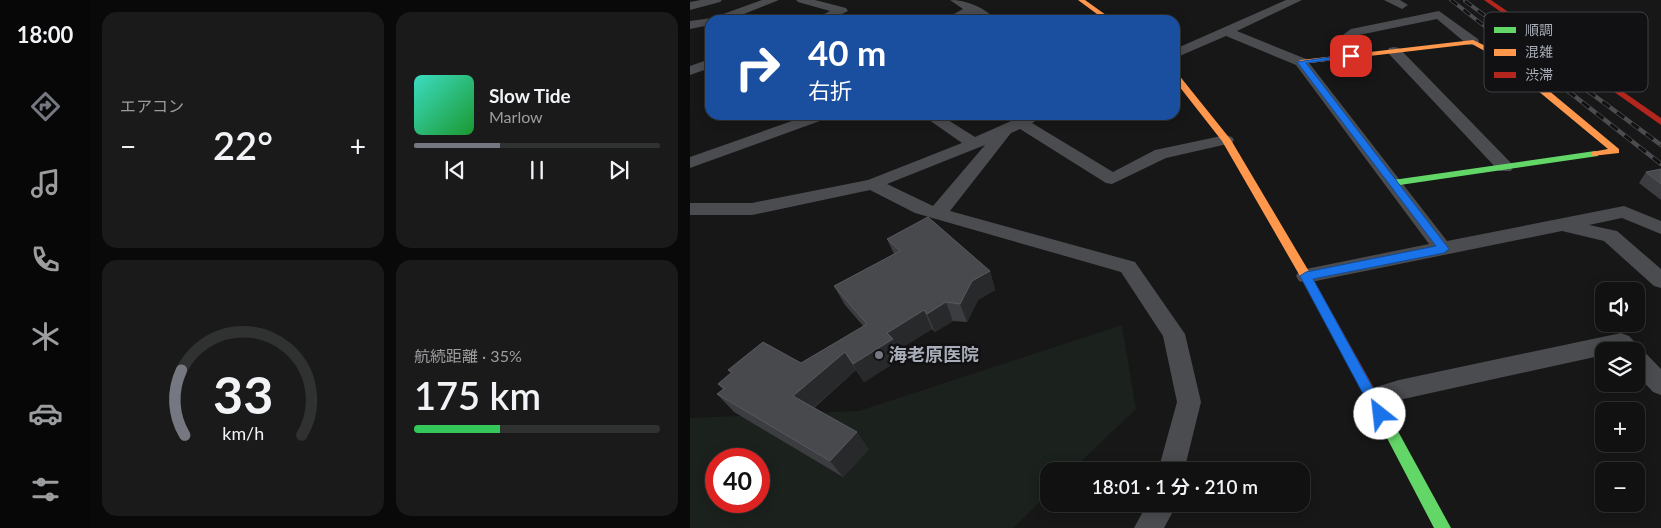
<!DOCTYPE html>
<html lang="ja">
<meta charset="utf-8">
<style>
:root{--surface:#111;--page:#1a1a1a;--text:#f1f3f6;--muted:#9c9d9f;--line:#303131;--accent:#757880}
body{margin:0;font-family:Lato,"Noto Sans JP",sans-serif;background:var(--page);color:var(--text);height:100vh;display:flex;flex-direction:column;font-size:19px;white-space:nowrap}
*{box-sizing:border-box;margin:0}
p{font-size:16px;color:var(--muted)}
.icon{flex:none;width:28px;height:28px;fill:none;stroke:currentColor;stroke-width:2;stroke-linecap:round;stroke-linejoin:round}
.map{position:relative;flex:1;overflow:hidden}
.drawer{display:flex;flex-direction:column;gap:12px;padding:12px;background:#090909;width:600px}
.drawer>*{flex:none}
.top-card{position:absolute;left:15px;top:15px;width:475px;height:105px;border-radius:15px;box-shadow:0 2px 12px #0003,0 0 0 1px var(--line);background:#1a4fa0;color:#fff;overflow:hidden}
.controls{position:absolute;left:905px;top:282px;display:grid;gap:10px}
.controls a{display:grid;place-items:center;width:50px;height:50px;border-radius:10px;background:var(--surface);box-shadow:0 2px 12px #0003,0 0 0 1px var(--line);font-size:25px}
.speed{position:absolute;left:15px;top:448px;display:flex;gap:10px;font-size:25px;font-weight:700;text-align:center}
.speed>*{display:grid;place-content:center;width:65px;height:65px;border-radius:50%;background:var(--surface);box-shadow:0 2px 12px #0003,0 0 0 1px var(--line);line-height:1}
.speed .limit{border:8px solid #d22;background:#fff;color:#111}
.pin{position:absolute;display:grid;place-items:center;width:42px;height:42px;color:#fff;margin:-21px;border-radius:10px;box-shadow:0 2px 8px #0006}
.me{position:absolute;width:55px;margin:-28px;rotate:331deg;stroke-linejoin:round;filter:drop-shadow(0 0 4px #0008)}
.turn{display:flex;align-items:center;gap:18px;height:105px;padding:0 20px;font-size:22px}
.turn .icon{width:65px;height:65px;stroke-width:2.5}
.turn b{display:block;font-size:35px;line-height:42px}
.big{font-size:38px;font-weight:600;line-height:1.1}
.drawer .card{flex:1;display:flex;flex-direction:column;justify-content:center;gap:8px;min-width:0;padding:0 18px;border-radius:15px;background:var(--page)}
.drawer .dial{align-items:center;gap:0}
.dial svg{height:130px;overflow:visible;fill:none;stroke:var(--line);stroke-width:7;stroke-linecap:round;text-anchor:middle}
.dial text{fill:var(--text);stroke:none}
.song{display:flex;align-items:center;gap:15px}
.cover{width:60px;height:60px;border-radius:8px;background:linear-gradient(135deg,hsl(170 70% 55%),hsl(130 70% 35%))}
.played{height:5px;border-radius:2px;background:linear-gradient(90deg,var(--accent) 35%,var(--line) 35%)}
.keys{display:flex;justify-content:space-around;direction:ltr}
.heat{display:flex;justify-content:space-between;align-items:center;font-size:28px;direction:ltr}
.charge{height:8px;border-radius:4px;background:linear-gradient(90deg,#34c759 35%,var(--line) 0)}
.drawer .tiles{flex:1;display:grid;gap:12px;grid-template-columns:repeat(2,1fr)}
.trip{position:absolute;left:350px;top:462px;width:270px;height:50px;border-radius:15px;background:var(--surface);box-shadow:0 2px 12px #0003,0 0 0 1px var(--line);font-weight:600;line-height:50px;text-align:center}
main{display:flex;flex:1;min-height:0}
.menu{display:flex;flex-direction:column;width:90px;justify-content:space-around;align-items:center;background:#070707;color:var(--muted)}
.menu .icon{width:35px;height:35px}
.menu .selected{color:var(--accent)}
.menu b{font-size:22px;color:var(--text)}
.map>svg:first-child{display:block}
</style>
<main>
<nav class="menu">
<b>18:00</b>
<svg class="icon selected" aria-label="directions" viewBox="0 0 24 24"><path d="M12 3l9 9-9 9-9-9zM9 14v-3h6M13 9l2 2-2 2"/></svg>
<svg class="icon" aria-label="music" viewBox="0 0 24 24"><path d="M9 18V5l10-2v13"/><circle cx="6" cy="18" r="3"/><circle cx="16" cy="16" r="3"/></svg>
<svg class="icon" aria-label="phone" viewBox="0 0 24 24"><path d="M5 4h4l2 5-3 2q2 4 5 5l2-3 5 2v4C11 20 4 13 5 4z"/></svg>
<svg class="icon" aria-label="climate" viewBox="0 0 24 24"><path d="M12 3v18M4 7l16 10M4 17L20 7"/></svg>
<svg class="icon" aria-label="car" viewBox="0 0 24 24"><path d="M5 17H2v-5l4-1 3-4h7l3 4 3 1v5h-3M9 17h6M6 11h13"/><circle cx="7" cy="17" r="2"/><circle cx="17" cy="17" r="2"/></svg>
<svg class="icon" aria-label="filters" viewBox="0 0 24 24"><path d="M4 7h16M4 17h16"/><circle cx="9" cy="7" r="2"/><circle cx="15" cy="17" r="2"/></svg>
</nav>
<section class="drawer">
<div class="tiles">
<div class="card"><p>エアコン</p>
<div class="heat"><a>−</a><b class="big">22°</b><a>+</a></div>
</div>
<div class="card">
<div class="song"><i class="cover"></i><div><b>Slow Tide</b><p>Marlow</p></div></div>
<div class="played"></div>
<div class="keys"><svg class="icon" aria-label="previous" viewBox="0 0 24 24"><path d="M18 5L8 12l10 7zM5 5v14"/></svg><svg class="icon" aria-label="pause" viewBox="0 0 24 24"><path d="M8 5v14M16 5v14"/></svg><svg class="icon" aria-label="next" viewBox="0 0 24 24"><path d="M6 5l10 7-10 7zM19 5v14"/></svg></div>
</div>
<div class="card dial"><svg viewBox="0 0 100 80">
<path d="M14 69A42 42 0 1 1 86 69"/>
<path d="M14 69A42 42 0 0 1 12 29" stroke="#757880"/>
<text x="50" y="56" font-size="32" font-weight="700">33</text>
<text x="50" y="72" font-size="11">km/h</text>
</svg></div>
<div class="card"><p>航続距離 · 35%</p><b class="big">175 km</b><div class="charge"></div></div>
</div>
</section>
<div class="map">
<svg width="971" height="528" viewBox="0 0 971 528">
<rect width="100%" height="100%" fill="#171717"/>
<path fill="#1b211c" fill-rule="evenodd" d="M432,325L446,409L381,471H359V493L323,528H0V418L169,411ZM26,459H69V501H26Z"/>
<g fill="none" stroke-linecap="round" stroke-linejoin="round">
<path fill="#4b4c50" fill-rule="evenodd" d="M11,0H32L30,2L0,10V2Z
M72,0H89L39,20H20V25L0,29V21L22,18Z
M106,0H125L156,8L158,11L140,20H123L140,11L108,2Z
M260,0C276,0 295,7 306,20H291L282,14L269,20H253L273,9Z
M596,0H612L547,31L616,59L757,241L934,206L971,221V234L932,218L899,225L927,231L971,269V288L964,286L914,241L872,231L616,283L609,281L606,276L609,271L616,269L739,244L606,65L536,36L485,58V49Z
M694,0H710L718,5L712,9Z
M749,11L788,39L789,42L788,45H778L747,19L669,35L657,44L668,56L661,60L656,59L642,43L661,29Z
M704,47L709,48L821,163L823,167L821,171H809L699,54L697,51L699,48Z
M20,59V68L0,75V66Z
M119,115H141L138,118L0,168V157Z
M232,115H250L285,137L335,115H356L342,123L423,172L465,150L536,135L542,137L544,140L542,143L476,158L422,184L416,183L330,129L321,133L260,211L445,262L495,334L511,402L494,471H468L487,402L473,336L431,272L225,213L180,190L62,215H0V203H62L178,180L272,143ZM295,145L243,206L197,184L290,147Z
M931,333L939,336L971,369V395L963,392L946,374V351H914V355L709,400L682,408L673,405L670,398L673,391L709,380Z
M457,504H487L474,528H444Z"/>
<path fill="#63d668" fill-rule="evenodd" d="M905,151L908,152V156L703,186L698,183L703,180Z
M693,411L698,413L761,528H744L686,417L688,413Z"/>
<path fill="#ff974d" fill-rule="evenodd" d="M388,0H395L423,20H415Z
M783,40L817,56L929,149V153L902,156V152L918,149L811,60L782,44L611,64L607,62L611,60Z
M485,74H488L541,140L624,280L622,283H614L532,141L485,81Z"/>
<path fill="#b3261e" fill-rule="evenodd" d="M794,0H801L971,118V125Z
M618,276L622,277L698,413L700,417L698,421L693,423L688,421L612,280Z"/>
<defs>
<path id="rail-far1" d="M761,0L879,92
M775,1L899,92"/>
<path id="rail" d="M878,91L971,164
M898,91L971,145"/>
</defs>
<use href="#rail-far1" stroke="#4b4c4f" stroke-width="4"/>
<use href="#rail" stroke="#4b4c4f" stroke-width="4.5"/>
<use href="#rail-far1" stroke="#111113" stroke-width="2.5" stroke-dasharray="8" stroke-linecap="butt"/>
<use href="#rail" stroke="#111113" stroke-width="3" stroke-dasharray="9" stroke-linecap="butt"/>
</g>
<path fill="#3c3d40" d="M971,169V200L949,183L956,172Z
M197,239L300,271L305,290L288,300L277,322L263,321L245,332L242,329L208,350L212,358L174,382L166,370L124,408L179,449L153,477L44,412L27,394L33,390L28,384L41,373L38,370L111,363L174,327L155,305L144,286L204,254Z"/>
<path fill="#28292a" d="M300,271L305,290L288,300L277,322L270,304L282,281Z
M256,302L263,321L245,332L237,314Z
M234,310L242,329L208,350L212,358L174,382L163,364L197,333Z
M155,352L166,370L116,414L103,396Z
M167,432L179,449L153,477L140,461Z"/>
<path fill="#48494d" stroke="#57595e" d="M971,169V184L956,172Z
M238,217L300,271L282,281L270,304L256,302L237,314L234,310L197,333L203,339L163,364L155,352L103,396L167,432L140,461L27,394L35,388L28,384L42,372L38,370L73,342L111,363L177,324L144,286L210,251L197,239Z"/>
<path fill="#1a73e8" stroke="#114b97" d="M661,54H664V57L616,63L759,249L754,253L623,279L695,410L698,414L695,418L690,420L686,418L610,276L616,272L746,246L607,62Z"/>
<circle fill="#757880" stroke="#111113" stroke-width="2" cx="189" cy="355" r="5"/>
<g text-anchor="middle" stroke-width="5" stroke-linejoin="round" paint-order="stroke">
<g font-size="18" font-weight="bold" fill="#a8adb8" stroke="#111113" text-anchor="start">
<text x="199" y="361">海老原医院</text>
</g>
</g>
<rect x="794" y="12" width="164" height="80" rx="8" fill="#111113" stroke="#3e4045" stroke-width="1"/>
<rect x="804" y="27" width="22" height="6" fill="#63d668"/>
<rect x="804" y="49" width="22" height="7" fill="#ff974d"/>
<rect x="804" y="72" width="22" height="6" fill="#b3261e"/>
<g font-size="14" fill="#a8adb8">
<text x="835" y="35">順調</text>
<text x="835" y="57">混雑</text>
<text x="835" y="80">渋滞</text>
</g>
</svg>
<div class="controls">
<a><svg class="icon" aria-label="sound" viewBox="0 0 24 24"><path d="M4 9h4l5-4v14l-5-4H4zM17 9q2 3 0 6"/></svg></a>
<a><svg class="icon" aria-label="layers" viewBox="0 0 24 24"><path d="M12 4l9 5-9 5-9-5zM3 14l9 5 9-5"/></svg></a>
<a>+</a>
<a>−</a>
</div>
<div class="speed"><div class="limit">40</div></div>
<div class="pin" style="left:661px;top:56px;background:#d93025"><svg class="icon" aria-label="arrive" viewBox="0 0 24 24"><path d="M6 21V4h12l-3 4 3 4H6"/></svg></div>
<svg class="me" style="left:690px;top:414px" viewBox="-20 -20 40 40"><circle r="19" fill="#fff"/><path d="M0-13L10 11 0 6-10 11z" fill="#1a73e8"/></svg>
<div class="trip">18:01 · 1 分 · 210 m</div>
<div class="top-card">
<div class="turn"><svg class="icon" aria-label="right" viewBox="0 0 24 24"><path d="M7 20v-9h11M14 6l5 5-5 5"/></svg><div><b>40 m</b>右折</div></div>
</div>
</div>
</main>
